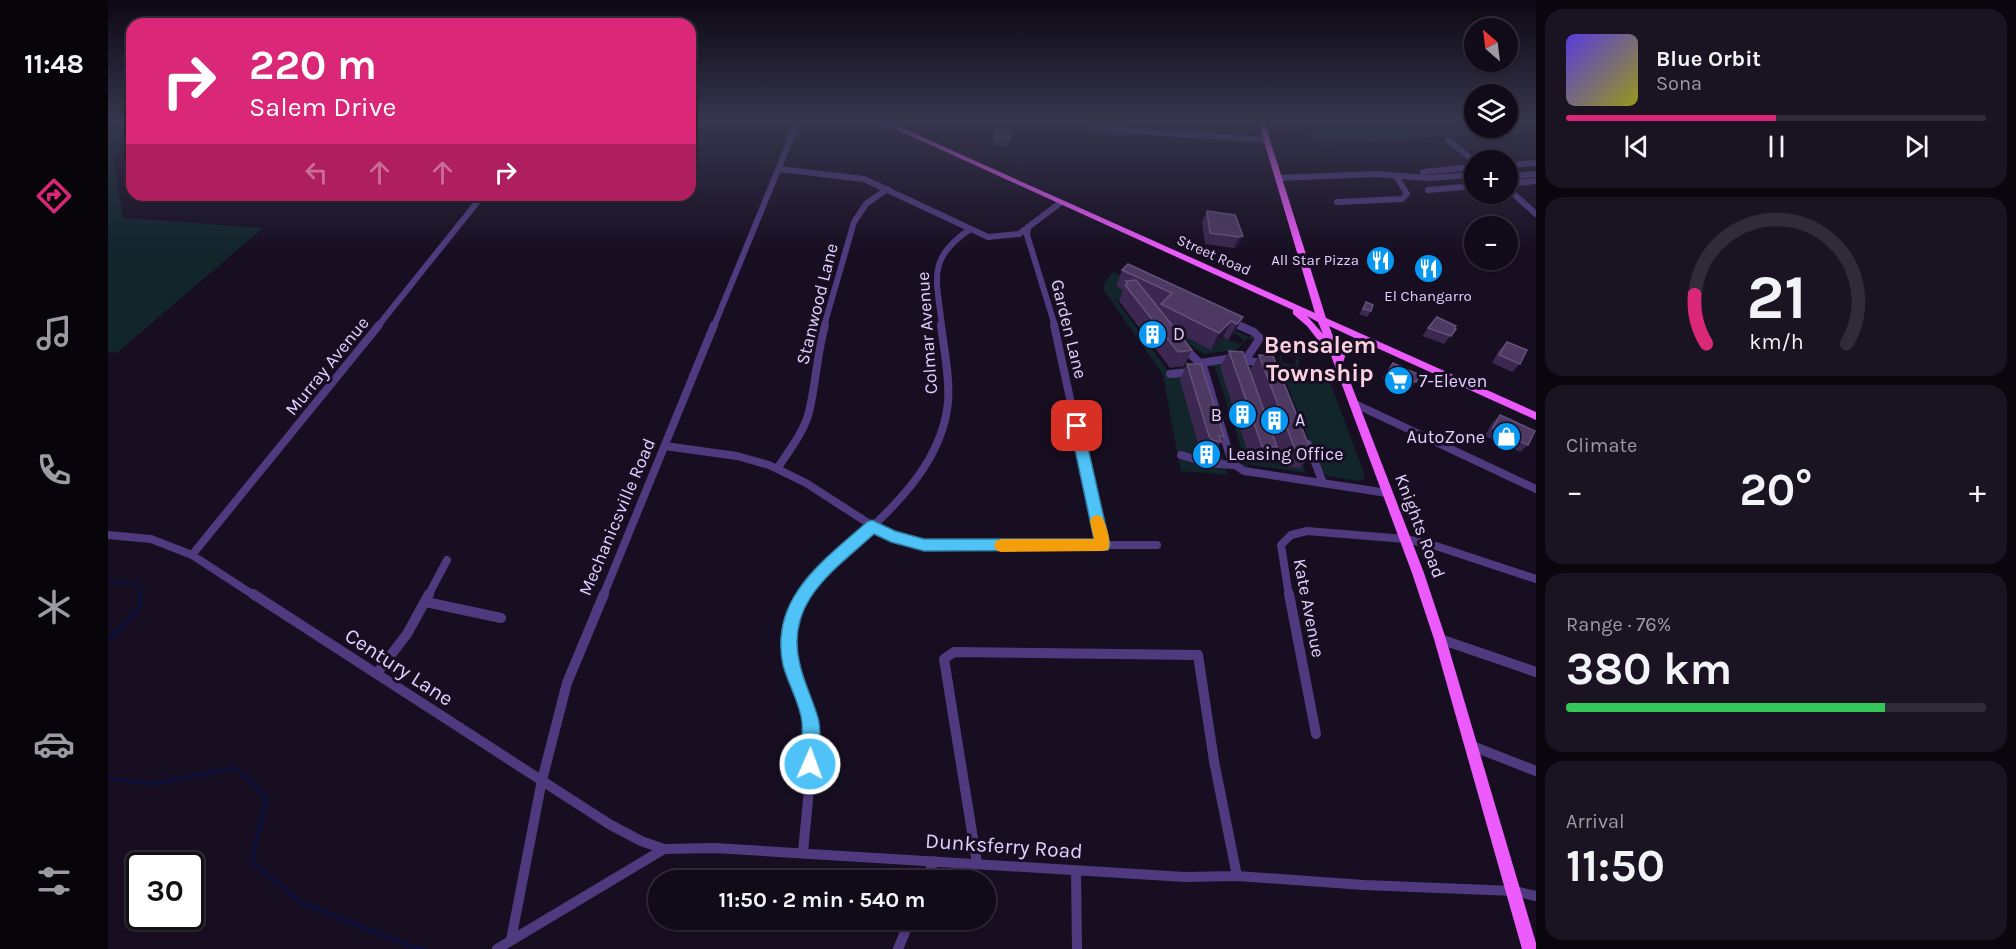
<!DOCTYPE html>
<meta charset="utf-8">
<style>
:root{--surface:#110a19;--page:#1a1322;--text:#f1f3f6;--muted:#9c9aa2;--line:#302b38;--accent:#db2777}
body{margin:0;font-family:Karla,sans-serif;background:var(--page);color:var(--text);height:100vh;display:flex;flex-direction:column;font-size:22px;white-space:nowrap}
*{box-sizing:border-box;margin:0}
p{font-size:20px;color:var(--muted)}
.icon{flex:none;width:33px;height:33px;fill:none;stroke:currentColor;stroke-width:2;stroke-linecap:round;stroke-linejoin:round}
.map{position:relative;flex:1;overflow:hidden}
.panel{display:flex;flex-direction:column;gap:9px;padding:9px;background:#09060e;width:480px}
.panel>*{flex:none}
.top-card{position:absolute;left:18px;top:18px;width:570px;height:183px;border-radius:18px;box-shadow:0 2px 4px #0004,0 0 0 2px var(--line);background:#db2777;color:#fff;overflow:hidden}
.needle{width:39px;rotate:332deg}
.buttons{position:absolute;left:1356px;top:18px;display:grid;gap:12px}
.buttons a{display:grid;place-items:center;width:54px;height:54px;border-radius:50%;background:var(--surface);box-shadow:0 2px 4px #0004,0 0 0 2px var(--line);font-size:30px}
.speed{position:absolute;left:18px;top:852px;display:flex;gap:12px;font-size:30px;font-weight:700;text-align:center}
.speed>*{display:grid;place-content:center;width:78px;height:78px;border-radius:50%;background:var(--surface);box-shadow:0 2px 4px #0004,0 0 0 2px var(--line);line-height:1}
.speed .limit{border:3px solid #111;border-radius:9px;background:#fff;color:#111}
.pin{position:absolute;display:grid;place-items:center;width:51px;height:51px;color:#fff;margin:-26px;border-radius:12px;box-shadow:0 3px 9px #0006}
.me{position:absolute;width:66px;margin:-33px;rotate:2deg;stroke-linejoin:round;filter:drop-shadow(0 0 4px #0008)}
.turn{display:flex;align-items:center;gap:21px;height:126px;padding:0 24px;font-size:27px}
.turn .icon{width:78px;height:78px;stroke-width:2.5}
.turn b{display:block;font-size:42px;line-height:51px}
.lanes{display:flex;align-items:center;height:57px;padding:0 24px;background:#0003;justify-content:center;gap:30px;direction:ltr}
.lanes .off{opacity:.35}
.big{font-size:45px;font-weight:700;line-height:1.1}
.panel .card{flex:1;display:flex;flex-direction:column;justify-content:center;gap:9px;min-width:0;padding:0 21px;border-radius:18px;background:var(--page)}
.panel .dial{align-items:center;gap:0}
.dial svg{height:156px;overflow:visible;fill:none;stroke:var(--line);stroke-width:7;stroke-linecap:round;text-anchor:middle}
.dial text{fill:var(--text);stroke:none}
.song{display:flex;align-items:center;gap:18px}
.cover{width:72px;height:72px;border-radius:9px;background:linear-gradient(135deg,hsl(250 70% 55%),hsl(60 70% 35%))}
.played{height:6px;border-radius:3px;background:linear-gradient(90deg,var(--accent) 50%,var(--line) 50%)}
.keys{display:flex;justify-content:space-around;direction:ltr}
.heat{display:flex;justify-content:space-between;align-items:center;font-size:33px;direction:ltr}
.charge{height:9px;border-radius:4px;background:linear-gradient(90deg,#34c759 76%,var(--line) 0)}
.trip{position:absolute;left:540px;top:870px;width:348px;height:60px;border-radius:30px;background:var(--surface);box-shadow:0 2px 4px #0004,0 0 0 2px var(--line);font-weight:700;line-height:60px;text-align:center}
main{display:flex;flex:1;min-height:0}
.menu{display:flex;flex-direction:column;width:108px;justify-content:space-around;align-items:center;background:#07040a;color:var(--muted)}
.menu .icon{width:42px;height:42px}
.menu .active{color:var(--accent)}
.menu b{font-size:27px;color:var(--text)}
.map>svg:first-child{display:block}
</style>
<main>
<nav class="menu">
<b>11:48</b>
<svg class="icon active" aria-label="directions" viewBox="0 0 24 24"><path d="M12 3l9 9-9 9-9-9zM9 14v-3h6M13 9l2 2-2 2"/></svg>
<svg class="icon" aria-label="music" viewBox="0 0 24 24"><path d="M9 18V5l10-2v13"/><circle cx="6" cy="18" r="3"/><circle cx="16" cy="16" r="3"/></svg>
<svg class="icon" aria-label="phone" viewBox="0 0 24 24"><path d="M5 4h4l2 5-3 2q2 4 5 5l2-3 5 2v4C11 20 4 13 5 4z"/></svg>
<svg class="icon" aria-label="climate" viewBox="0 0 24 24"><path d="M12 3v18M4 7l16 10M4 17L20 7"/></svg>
<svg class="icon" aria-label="car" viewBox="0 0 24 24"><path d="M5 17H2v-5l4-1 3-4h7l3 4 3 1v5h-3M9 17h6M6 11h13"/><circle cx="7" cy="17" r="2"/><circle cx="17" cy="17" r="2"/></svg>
<svg class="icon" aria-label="filters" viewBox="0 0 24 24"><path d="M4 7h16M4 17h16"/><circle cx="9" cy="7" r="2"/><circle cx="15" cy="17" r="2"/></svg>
</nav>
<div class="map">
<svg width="1428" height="949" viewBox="0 0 1428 949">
<rect width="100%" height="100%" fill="#170e21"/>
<path fill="#11252b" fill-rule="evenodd" d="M0,121H24V132L5,157L15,218L155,228L10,352L0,353Z
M1167,121H1366V128H1400V121H1428V129L1211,146L1194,124Z
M1005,272L1141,337L1144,334L1148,340L1146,341L1140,338L1128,350L1134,353L1118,351L1095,354L1072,337L1075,356L1086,370L1064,372L1063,370L1079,366L1026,299L1009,301L1058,368L1060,375L1089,374L1116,461L1069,452L1055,375L995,289L996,283ZM1009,286L1126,333L1136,340L1132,344L1120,340Z
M1178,350L1196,360L1174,353L1173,362L1187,366L1188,359L1191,360L1190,369L1221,379L1257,476L1256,479L1251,481L1219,476L1213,471L1171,364L1173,351Z
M1120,360L1130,365L1159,370L1198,473L1139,464L1141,469L1131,463L1138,464L1107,367L1100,366Z
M1070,456L1117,467L1120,475L1073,471Z"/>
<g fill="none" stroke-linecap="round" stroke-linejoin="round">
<path stroke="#0b0f3e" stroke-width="1.5" d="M0,132L16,121"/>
<path stroke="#0b0f3e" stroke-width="2" d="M0,580L31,586L32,596"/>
<path stroke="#0b0f3e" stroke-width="3" d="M0,640L15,627L33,604L32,594
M0,778L44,784L126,768L142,780L159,799L143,861L192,902L305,947L316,949"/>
<path stroke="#503a7f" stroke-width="6" d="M986,121V128L1159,140
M1340,140L1366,161
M1400,165L1428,163
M671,169L756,179L880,237L911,234L952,203
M1315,172L1366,167
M1400,177L1428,174
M1171,178L1268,174L1320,178L1366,175
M1400,184L1428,181
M1400,189L1428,214
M1320,190L1366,186
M1229,202L1294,199L1299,194L1288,176
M920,228L919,235L947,326
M1122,321L1133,326
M270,326L375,195
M606,326L690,121
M716,326L746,222L758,204L779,189
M834,326C829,280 818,259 861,230"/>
<path stroke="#503a7f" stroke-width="8" d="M946,325L994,545
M1130,325L1146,332L1152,338L1138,359
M1076,348L1095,366L1124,463L1136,471L1279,493
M1093,363L1124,358L1158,364
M1062,374L1084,372
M1245,403L1428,489
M1200,444L1215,483
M557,446L629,456L661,465L698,483L774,532L816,545H1049
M1073,455L1100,463L1126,465
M669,469C680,452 696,432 701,412C708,383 709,354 717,325
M0,535L43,539L84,555L147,596
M84,555L271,325
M320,596L339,560
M495,596L606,325
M694,596C709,572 732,556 752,538C792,502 835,458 840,402C842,377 836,350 833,325
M1181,596L1173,545L1183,535L1199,531L1297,539L1322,544L1428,579"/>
<path stroke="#503a7f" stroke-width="10" d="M145,594L501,824L533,841L556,849
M695,594C662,645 701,684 703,737C704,776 698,814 695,853
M1181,594L1208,734
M318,602L393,618
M1332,639L1428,672
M269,673L299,634L321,594
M1364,746L1428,771
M869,863L836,659L846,652L1090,655L1106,761L1129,876
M968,871L969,949
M818,880L826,861
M403,940L434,780L459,683L496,594
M389,949L556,849L607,848L1077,877L1129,876L1256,885L1406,891L1428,896
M790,949L802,920"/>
<path fill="#ec5afb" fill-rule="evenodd" d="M770,121H778L1207,313L1150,121H1156L1218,318L1428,412V420L1258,343L1240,347L1235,363L1316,573L1338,639L1428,943V949H1414L1326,639L1304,573L1221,350L1217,349L1199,326L1185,314V310ZM1199,316L1210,322L1215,334ZM1221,326L1249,339L1233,342L1230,349Z"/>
</g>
<path fill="#3b274f" d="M887,128L903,131L900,147L884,145Z
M1099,211L1135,236L1130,246L1126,248L1097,244L1094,222Z
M1014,270L1135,317L1126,333L1120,340L1115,337L1103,350L1070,333L1084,350L1076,366L1062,368L1011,301L1015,290L1008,286Z
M1258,302L1263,311L1259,317L1251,314Z
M1320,328L1348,329L1336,344L1314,336Z
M1399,342L1412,364L1404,372L1384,363L1391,350Z
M1121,351L1142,371L1151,355L1204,453L1192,468L1176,467L1163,430L1169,447L1158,462H1143L1112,367Z
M1285,363L1308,382L1301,390L1274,378Z
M1079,364L1116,437L1104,457L1095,455L1092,451L1072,380Z
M1392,415L1420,445L1412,452L1377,436L1384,423Z"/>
<path fill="#251535" d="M1135,236L1130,246L1126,248L1131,237Z
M1135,317L1126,333L1120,340L1129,324Z
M1123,321L1115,337L1103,350L1111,333Z"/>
<path fill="#4d3962" stroke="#64507a" stroke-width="1.5" d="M887,128L903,131L902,139L886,137Z
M1099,211L1127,215L1135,236L1131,237L1102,233Z
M1020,264L1135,317L1129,324L1123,321L1111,333L1053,304L1064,293L1014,270Z
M1028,280L1084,350L1070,352L1017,285L1020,284L1018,281Z
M1258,302L1265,305L1263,311L1255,309Z
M1329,317L1348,326L1346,328L1348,329L1343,336L1320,328Z
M1399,342L1419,350L1412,364L1391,355Z
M1121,351L1135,352L1169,447L1154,446Z
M1151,355L1165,356L1204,453L1188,452Z
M1285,363L1312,375L1308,382L1281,370Z
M1079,364H1093L1116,437L1111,436L1113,442L1104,440L1101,436Z
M1392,415L1427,431L1420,445L1385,428Z"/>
<linearGradient id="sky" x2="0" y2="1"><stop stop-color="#0d0812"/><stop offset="0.48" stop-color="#36364e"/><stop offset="1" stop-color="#36364e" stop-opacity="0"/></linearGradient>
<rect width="1428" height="253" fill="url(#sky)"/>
<path fill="#4fc3f7" stroke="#337fa1" stroke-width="1.5" d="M969,421L975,426L1002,545L1000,550L816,551L783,542L766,534C725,571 676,603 692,665C696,683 705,700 710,718C714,731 711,750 711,764L708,770L702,773L696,770L693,764C693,750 695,736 694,722C692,703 680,684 675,665C661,598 715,561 759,522L764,520L787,531L816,539H986L962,426Z"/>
<path fill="#f59e0b" d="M989,515L994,517C998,525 1004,541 1000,550L994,551L893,552L888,550L886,545L888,541L893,539H986L982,521L984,517Z"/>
<defs>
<symbol id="restaurant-disc" viewBox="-11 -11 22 22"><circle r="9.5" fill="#0698f3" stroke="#170e21"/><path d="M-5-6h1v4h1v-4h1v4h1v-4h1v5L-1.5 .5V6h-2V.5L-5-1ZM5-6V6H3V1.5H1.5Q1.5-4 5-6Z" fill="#fff"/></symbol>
<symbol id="building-disc" viewBox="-11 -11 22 22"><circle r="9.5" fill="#0698f3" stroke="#170e21"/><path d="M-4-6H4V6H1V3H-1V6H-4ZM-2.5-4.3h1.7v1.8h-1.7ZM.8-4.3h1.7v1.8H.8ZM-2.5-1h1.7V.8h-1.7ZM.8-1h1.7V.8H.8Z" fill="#fff"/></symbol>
<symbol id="supermarket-disc" viewBox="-11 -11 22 22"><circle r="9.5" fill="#0698f3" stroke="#170e21"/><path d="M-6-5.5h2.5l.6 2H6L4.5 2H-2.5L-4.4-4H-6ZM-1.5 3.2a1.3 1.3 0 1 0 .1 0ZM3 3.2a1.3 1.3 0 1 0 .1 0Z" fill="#fff"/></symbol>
<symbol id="shop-disc" viewBox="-11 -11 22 22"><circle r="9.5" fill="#0698f3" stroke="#170e21"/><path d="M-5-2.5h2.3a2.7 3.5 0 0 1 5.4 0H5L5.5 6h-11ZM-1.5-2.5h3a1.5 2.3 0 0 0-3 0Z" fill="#fff"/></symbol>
</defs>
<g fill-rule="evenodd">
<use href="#restaurant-disc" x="1256" y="244" width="33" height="33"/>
<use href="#restaurant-disc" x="1304" y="252" width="33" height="33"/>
<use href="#building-disc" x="1028" y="318" width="33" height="33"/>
<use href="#supermarket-disc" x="1274" y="364" width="33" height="33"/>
<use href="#building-disc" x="1118" y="398" width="33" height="33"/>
<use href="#building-disc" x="1150" y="404" width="33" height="33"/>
<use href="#shop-disc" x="1382" y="420" width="33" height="33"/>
<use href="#building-disc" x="1082" y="438" width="33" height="33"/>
</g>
<g text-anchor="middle" stroke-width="6" stroke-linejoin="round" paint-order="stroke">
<g font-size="15" fill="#e2cffe" stroke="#170e21">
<text transform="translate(1106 255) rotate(24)" y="5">Street Road</text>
</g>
<g font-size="15" fill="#e2cffe" stroke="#170e21" text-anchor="end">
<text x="1251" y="265">All Star Pizza</text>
<text x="1320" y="301" text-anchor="middle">El Changarro</text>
</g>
<g font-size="18" fill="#e2cffe" stroke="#170e21">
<text transform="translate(709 304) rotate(-76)" y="6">Stanwood Lane</text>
<text transform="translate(961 329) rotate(76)" y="6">Garden Lane</text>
<text transform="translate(819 333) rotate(-94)" y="6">Colmar Avenue</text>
<text transform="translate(219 366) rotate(-51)" y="6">Murray Avenue</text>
<text transform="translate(509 517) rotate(-67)" y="6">Mechanicsville Road</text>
<text transform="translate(1312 526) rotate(69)" y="6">Knights Road</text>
<text transform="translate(1201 608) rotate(79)" y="6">Kate Avenue</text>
</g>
<g font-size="18" fill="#e2cffe" stroke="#170e21" text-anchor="start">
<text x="1065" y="340">D</text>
<text x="1311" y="387">7-Eleven</text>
<text x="1114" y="421" text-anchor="end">B</text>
<text x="1187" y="426">A</text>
<text x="1377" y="443" text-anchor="end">AutoZone</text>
<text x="1120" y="460">Leasing Office</text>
</g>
<g font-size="21" fill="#e2cffe" stroke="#170e21">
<text transform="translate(291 667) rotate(33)" y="7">Century Lane</text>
<text transform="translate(896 846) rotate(4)" y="7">Dunksferry Road</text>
</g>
<g font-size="24" font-weight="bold" fill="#fed1e1" stroke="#170e21">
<text x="1212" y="353">Bensalem<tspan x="1212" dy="28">Township</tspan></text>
</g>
</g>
</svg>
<div class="buttons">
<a><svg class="needle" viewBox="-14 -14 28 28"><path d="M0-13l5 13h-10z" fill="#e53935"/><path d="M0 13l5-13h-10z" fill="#9c9aa2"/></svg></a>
<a><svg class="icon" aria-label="layers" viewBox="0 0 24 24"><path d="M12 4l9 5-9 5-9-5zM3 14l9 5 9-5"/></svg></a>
<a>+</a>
<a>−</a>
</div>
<div class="speed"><div class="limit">30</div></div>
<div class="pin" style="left:969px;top:426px;background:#d93025"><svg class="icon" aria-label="arrive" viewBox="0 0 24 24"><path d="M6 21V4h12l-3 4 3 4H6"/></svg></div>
<svg class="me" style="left:702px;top:764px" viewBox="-20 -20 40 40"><circle r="17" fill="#4fc3f7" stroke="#fff" stroke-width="3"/><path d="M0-11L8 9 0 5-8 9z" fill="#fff"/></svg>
<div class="trip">11:50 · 2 min · 540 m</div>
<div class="top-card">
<div class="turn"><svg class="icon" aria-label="right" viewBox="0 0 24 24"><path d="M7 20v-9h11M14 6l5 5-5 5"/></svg><div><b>220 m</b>Salem Drive</div></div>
<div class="lanes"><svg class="icon off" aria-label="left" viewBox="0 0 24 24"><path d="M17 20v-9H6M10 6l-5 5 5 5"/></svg><svg class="icon off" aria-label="ahead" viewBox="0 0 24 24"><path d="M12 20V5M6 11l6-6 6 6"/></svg><svg class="icon off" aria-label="ahead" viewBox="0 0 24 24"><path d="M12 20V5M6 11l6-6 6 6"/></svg><svg class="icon" aria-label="right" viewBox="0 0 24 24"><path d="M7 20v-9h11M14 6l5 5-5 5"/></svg></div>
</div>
</div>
<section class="panel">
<div class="card">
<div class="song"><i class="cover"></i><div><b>Blue Orbit</b><p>Sona</p></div></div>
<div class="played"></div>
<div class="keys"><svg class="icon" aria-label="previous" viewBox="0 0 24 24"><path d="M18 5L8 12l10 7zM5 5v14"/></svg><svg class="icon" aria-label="pause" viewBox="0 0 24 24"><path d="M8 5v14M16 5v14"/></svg><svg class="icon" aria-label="next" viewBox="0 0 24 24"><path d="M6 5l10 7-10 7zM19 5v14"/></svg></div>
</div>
<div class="card dial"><svg viewBox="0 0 100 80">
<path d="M14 69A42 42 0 1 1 86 69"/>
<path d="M14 69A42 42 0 0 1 8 44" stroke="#db2777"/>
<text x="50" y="56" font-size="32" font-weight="700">21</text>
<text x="50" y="72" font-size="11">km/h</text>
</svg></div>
<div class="card"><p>Climate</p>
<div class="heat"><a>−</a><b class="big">20°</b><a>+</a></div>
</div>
<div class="card"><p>Range · 76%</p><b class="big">380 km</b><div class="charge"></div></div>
<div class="card"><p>Arrival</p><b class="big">11:50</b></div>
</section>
</main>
